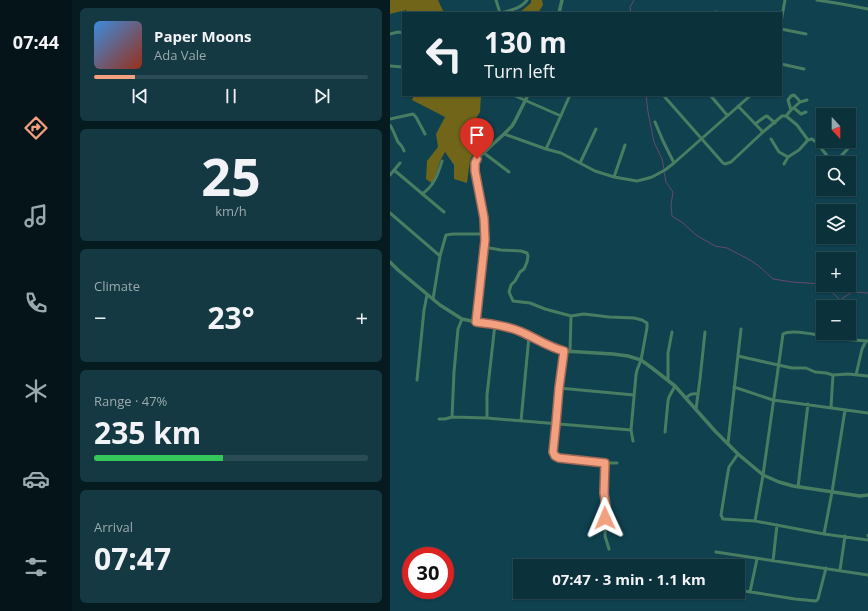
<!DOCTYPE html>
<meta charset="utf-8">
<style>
:root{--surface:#0b313b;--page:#143942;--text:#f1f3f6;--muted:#9aa9af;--line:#2b4c55;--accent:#f3a081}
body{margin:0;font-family:"Open Sans",sans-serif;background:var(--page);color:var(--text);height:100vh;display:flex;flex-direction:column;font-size:15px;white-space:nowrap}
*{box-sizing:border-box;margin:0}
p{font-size:13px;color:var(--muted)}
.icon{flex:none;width:22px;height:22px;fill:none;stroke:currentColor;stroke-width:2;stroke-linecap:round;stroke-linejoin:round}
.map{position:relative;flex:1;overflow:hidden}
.drawer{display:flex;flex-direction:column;gap:8px;padding:8px;background:#061b20;width:318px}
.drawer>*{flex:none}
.top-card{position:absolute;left:12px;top:12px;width:380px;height:84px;border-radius:0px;box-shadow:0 1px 3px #0004,0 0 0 1px var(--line);background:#0b313b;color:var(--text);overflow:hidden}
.needle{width:26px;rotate:159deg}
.tools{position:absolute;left:426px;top:108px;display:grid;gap:8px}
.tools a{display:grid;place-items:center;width:40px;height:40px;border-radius:0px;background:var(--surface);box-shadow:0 1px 3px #0004,0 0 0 1px var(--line);font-size:20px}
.speed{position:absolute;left:12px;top:547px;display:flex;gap:8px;font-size:20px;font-weight:700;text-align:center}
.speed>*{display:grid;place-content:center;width:52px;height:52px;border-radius:50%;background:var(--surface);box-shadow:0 1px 3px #0004,0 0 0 1px var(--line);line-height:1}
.speed .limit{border:6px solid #d22;background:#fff;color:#111}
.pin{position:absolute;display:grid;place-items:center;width:34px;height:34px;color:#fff;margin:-41px -17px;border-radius:50% 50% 50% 0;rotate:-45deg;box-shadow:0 0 4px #0007}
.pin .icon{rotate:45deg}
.me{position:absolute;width:44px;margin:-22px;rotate:359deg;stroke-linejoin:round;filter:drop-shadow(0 0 3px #0008)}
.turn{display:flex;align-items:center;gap:14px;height:84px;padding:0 16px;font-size:18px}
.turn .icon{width:52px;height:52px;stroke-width:2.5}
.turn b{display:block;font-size:28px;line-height:34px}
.big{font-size:30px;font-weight:700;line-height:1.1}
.drawer .card{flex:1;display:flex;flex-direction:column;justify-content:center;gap:6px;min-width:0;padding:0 14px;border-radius:6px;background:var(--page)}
.drawer .dial{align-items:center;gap:0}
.dial b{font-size:52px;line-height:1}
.song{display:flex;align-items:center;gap:12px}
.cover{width:48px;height:48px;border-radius:6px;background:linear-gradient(135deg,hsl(210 70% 55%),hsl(10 70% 35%))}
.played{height:4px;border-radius:2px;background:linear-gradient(90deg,var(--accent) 15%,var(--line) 15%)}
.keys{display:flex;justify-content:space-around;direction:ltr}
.heat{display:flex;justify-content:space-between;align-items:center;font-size:22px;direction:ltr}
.charge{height:6px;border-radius:3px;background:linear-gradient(90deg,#34c759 47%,var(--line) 0)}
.trip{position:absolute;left:123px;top:559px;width:232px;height:40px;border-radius:0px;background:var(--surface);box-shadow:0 1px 3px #0004,0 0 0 1px var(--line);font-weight:700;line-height:40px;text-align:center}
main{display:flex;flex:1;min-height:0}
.dock{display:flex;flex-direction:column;width:72px;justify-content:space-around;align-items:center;background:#041418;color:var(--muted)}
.dock .icon{width:28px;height:28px}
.dock .current{color:var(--accent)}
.dock b{font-size:18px;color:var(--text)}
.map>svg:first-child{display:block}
</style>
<main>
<nav class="dock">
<b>07:44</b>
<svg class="icon current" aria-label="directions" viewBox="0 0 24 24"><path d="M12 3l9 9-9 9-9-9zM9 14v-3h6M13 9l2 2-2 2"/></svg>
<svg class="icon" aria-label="music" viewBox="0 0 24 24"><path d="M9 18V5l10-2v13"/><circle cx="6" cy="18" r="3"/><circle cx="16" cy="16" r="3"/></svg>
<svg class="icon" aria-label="phone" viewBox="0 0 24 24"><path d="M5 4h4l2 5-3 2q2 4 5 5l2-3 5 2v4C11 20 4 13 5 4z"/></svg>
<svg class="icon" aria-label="climate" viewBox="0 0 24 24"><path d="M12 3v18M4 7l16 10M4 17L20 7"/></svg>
<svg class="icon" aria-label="car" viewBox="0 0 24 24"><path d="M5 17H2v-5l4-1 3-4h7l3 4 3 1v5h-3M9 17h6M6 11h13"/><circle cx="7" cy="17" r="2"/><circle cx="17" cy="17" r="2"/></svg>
<svg class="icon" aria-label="filters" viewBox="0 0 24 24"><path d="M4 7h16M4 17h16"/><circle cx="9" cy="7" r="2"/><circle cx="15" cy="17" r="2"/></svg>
</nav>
<section class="drawer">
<div class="card">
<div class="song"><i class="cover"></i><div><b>Paper Moons</b><p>Ada Vale</p></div></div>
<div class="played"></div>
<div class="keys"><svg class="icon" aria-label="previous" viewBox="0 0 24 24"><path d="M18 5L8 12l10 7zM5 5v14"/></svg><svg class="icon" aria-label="pause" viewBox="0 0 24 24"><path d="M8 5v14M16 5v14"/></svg><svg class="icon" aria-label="next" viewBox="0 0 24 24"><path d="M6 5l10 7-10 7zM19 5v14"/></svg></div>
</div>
<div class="card dial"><b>25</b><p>km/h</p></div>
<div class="card"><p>Climate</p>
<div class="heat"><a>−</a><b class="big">23°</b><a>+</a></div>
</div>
<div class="card"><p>Range · 47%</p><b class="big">235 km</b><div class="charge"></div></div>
<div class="card"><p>Arrival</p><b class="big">07:47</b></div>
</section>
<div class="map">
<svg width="478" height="611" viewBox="0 0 478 611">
<rect width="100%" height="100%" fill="#0f414f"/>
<path fill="#706519" d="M0,0H48L54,13H18L16,10L0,14Z
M141,0H152L153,5L148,13H129L141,3Z
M24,95H91L90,112L80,128L87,146L80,160L77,183L64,179V165L55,152L50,161L43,184L36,179L37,161L48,147L46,134L55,117L22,100Z"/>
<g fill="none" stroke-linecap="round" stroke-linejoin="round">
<path stroke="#68496b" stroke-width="1" d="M241,13L240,7L244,0
M256,95L258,112L264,142L272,159L274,169
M274,172L276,182L283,192L281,205L282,216L293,223L306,235L325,246L337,248L360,260L370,267L383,279L402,282L433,284
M435,285L450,300L462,292L478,293"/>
<path stroke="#487d62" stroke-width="3" d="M106,0L110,13
M427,0L452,4L478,9
M325,12L331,13
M112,13C121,10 132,8 137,0
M391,22L395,0
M391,29L416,34
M0,34L8,32L13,33
M391,64L414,69
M0,66L13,67
M123,95L171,116
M273,95L333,163L335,164L341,162L373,132L392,116H396L401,110L410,102L417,100
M320,95L337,115
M348,106L373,132
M404,108L411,114L416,112
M401,110L398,100L401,96L404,95L408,99L410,102
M396,116L407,125L418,140
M0,119L23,114L26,117L35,134
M265,122L273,141L284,163
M365,124L376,116H377L385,123
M0,125C4,131 5,136 8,142C11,145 13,147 14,151
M114,134L156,149L171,153L205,171L224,177L247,181L255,179L262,177L275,170L284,163L361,95
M381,139L389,152L398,157
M156,149L180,95
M94,153L119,172
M442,162L451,156L465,141
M190,163L206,129
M394,164L398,157L409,150L418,140L422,139L426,142L443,163
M4,170L54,212
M0,175L10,163
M224,177L235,145
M32,194C44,186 48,174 52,161
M0,213L50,256
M94,247L111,250L131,251L137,253L138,256L137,262L134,269L130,272L125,281L121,285L119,292L123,301L140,303L155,309L181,316L194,314L219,317L244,318L252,320L257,323V328L251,360L247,370L246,375L241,430L243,441
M43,299L50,256L56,235L63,234H95
M174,351L169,388L244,395
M180,352L181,316
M348,356L388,365L402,368H416L425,372L436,373L443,375L458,374L478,376
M466,375L472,349L476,341
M27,380L34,310L37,295
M278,380V353L282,332
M344,387L383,400L478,413
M169,388L166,423L163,452L165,456L169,458L215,463H227
M296,398C300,394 302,393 308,394
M441,407L443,375
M306,409L310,379L315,332
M62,417L64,372L68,329L72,319
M97,418V395L105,324
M49,419H55L62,417L97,418L241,430
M131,421L139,336
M275,432L278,401L279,397L285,386
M338,443L351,329
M348,454L339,467L338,472L331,515L333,519L365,521L434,534L478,540
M215,463L214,477V493L216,506L215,536L219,549
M408,487L418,404
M365,521L373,475L393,334C403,328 433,337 446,338C457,340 467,340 478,341
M434,534L442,492L455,410
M478,535V536
M326,552L478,575
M383,561L387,525
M450,570L455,536
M348,590L405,599L426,601L428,599L436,568
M360,592L367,559"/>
<path stroke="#487d62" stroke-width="3.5" d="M169,13L172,0
M0,262L8,270L50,305L72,319L86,322L105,324L118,327L128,330L166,349L174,351L223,354L238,356L251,360L262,368L285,386L325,431L348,454L373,475L389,482L403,486L470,496L478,495
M86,322L95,240L94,218L85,171V163L90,156L114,134L122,126L125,121L138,95"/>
</g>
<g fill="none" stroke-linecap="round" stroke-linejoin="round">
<defs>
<path id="route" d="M87,159L85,163V171L94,218L95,240L86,322C100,324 115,325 129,331C144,337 158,347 174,351L169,388L166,423L163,452L165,456L169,458L215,463L214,493L216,506L215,518"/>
</defs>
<use href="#route" stroke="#9e6854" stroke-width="10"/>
<use href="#route" stroke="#f3a081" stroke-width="7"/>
</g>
</svg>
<div class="tools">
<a><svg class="needle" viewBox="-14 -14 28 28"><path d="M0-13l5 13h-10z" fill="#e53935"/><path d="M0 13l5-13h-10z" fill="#9aa9af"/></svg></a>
<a><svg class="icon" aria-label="search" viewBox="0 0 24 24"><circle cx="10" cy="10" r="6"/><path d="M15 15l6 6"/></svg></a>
<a><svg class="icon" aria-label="layers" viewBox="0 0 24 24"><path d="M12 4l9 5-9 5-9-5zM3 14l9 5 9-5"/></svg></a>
<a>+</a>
<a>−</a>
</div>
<div class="speed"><div class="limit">30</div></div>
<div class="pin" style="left:87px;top:159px;background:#d93025"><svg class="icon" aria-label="arrive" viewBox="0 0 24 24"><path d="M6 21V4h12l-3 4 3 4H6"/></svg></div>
<svg class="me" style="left:215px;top:518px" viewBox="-20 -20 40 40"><path d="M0-17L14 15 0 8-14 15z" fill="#f3a081" stroke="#fff" stroke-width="4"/></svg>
<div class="trip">07:47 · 3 min · 1.1 km</div>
<div class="top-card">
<div class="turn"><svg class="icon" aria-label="left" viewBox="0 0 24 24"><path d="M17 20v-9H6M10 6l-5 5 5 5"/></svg><div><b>130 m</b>Turn left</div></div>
</div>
</div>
</main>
